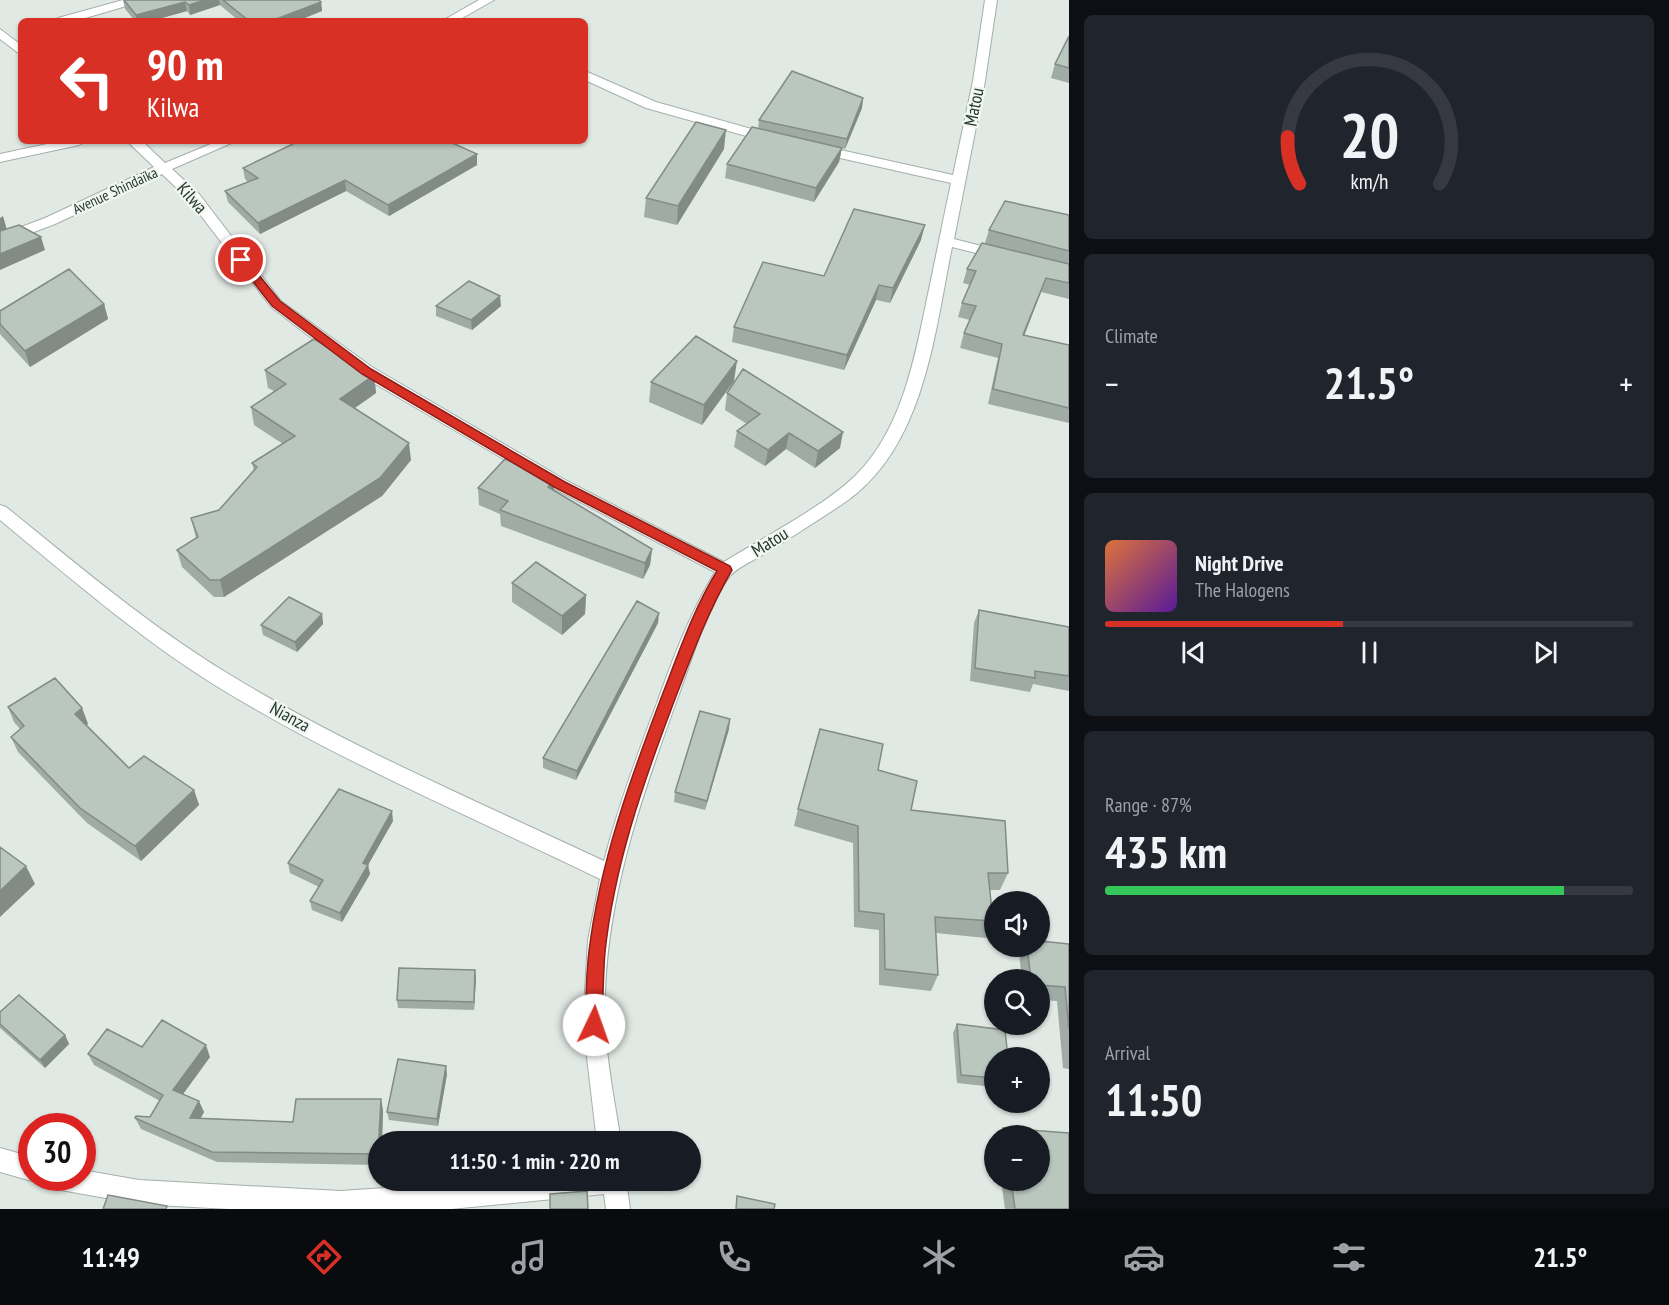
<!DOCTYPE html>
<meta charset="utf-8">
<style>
:root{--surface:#171b24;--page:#20242c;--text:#f1f3f6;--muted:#9ea1a6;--line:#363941;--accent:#d93025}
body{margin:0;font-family:"PT Sans Narrow",sans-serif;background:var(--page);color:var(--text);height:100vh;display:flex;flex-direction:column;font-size:22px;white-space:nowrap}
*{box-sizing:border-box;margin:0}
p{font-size:20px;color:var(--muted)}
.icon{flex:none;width:33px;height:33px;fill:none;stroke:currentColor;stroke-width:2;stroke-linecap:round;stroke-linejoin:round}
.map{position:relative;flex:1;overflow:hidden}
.panel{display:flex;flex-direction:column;gap:15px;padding:15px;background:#0d0f14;width:600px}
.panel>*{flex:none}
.top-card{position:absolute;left:18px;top:18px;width:570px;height:126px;border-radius:9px;box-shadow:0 2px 4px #0004;background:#d93025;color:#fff;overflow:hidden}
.fabs{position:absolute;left:984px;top:891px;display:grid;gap:12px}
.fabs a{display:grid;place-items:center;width:66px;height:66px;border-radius:50%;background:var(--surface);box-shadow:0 2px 4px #0004;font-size:30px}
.speed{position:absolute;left:18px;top:1113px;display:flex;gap:12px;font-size:30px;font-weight:700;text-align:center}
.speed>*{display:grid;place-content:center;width:78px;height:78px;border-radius:50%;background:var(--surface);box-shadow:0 2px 4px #0004;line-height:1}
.speed .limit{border:9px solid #d22;background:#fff;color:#111}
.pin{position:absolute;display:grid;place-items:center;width:51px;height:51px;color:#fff;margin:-26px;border:3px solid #fff;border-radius:50%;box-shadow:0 2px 6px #0007}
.me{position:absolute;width:66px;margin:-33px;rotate:3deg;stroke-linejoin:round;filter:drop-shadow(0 0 4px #0008)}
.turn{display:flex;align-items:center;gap:21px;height:126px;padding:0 30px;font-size:27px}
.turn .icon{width:78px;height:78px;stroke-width:2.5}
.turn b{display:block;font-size:42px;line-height:51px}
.big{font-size:45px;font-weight:700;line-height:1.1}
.panel .tile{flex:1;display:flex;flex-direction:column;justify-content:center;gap:9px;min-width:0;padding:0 21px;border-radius:9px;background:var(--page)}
.panel .dial{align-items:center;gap:0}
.dial svg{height:156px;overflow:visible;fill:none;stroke:var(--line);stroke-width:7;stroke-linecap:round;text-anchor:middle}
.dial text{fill:var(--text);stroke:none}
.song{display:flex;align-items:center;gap:18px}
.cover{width:72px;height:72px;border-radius:9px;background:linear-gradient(135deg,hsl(20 70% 55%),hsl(270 70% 35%))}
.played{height:6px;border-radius:3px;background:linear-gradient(90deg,var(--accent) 45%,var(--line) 45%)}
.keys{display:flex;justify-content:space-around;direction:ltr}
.heat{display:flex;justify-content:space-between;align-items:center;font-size:33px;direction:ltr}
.charge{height:9px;border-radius:4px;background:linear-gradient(90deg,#34c759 87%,var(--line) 0)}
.trip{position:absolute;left:368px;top:1131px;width:333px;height:60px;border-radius:30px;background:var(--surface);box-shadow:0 2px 4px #0004;font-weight:700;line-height:60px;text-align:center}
.dock{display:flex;height:96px;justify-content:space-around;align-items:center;background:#090b0e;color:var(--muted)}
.dock .icon{width:42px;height:42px}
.dock .selected{color:var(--accent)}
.dock b{font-size:27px;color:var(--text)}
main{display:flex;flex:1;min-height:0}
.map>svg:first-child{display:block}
</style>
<main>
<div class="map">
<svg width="1069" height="1209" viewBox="0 0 1069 1209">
<rect width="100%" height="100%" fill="#e1e9e4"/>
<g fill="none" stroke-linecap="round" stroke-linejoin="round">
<defs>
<path id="street" d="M123,0H142L140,2L75,21H56L58,18Z
M479,0H494L457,21H442Z
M985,0H997L985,81L954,239L1005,252L1007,255L1000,259L952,247C934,336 924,451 841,505C814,523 787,540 759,557C750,562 737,568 730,576C707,605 691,662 678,697C639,803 601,912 605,1026C607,1065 615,1103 621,1142H597L583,1024L588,940L600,879C470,816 336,760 213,684C137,636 69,577 0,520V505L6,507C78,565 148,625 227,673C346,746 477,801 604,861C618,807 637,755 657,703C673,658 690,613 715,572L555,489L360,375L271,307L189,200L162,174L55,224L5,243L0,244V235L45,218L154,167L127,141H142L165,163L218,141H236L172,169L199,194L281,301L372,367L567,481L724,562C764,537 825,506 857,474C903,427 915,356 928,294C936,257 943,220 951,183L818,153L811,149L818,145L953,175L973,81Z
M0,29L21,45V55L0,39Z
M585,71L656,102L776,136L778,139L771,143L646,108L585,80Z
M61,141H86L79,145L0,162V154Z
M0,1148L32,1157V1178H40L32,1181L0,1172Z
M82,1170L139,1180L340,1191L508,1180H626L630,1209H606L604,1194L451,1209H229L139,1204L61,1190L53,1186L49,1178H82Z"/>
</defs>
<use href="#street" stroke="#a4b0aa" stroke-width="2"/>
<use href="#street" fill="#fff" fill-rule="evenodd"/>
</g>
<path fill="#9faba4" d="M123,0H319L321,2L322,11L297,21H239L220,5L190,15L187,11L151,21H135L125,9Z
M1069,36V83L1051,78L1055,64Z
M863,98L862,108L845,149L842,148L839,162L814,202L725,178L727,164L758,129L759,120Z
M724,149L677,225L644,217L646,198Z
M477,154V165L389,216L346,191L260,234L228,202L225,191L248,182L245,179L243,168Z
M1069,215V299L1041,292L1024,335L1069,345V423L988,404L998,358L960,348L964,333L970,320L958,317L962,303L970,285L963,283L967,269L985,243L989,230Z
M921,240L890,303L876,300L844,370L732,342L734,327L824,276Z
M104,304L108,319L30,367L0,334V311Z
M436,306H501L472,330L436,316Z
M265,370L374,375L376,393L355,408L411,460L382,496L224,597H214L182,567L177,550L196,538L191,518L219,510L254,471L252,463L283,444L254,425L251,407L274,391L268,388Z
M734,381L702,425L649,402L651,382Z
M727,393L840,448L815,468L786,449L765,466L734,447L737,431L747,424L725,410Z
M478,488L554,490L652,549L650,565L643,579L501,526L500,514L479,505Z
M512,583L586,595L585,614L562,635L512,602Z
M979,610L1069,627V691L1033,684L1030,692L970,681L974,623Z
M322,614L323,624L297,652L263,635L261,625Z
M658,623L576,780L543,768V758Z
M8,707L82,708L88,724L86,725L129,768L194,790L199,805L141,861L87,823L18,752L11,737L20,729L14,722Z
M729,729L705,810L674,802L675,792Z
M878,770L911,810L1008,873L1000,890H990L993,921L986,938L936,933L938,975L931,991L879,985V930L854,927L853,843L794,826L798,809Z
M393,821L368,865L370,874L342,922L312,910L310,901L319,887L290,873L288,863Z
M1069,944V1069L1063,1068L1057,1001L1040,1000V980H1022L1019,954L1022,946H1040Z
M476,978L474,1010L398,1008L397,1000Z
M0,1012L65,1035L69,1044L45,1068L0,1028Z
M957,1024L994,1058V1087L957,1083L953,1033Z
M142,1047L210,1057L183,1094L204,1112L201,1118L293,1122L383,1110L382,1142H378V1165L217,1162L141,1129L135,1118L150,1117L160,1101L94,1065L88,1054Z
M447,1074L438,1126L389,1120L387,1112Z
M1003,1128L1069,1133V1209H1005L1001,1180H1040V1136H999Z"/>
<path fill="#828b86" d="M205,0H219L220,5L190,15L189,5Z
M185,2L187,11L151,21H137L136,15Z
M321,2L322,11L297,21H271Z
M863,98L862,108L845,149L847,139Z
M726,130L724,149L677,225L678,206Z
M842,148L839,162L814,202L816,188Z
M477,154V165L389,216L388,205Z
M345,180L346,191L260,234L258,223Z
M3,216L7,230L0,233V218Z
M925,225L921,240L890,303L893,288Z
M41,237L45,250L0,270V254Z
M1046,278L1041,292L1019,349L1023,335Z
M879,285L876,300L844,370L847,355Z
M500,296L501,306L472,330L471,320Z
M104,304L108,319L30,367L25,351Z
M737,361L734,381L702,425L704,405Z
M374,375L376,393L342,417L340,399Z
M843,432L840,448L815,468L818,451Z
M789,433L786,449L765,466L768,450Z
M409,443L411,460L382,496L224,597L220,580Z
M554,480V496L548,487Z
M652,549L650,565L643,579L645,563Z
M586,595L585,614L562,635V616Z
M659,613L658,623L576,780L577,771Z
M322,614L323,624L297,652L295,642Z
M82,708L88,724L81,729L75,714Z
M730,719L729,729L705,810L707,801Z
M194,790L199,805L141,861L135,846Z
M392,811L393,821L368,865L370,874L342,922L340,913L363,863Z
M26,866L35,884L0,917V891Z
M475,970L476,978L474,1010V1002Z
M65,1035L69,1044L45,1068L40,1060Z
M206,1045L210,1057L178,1101L173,1090Z
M446,1066L447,1074L438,1126L437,1119Z
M381,1099L383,1110L382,1142H379Z
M199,1101L204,1112L194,1129L190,1118Z"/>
<path fill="#b9c7bf" stroke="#828b86" stroke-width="1.5" d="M124,0H205L189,5L185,2L136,15Z
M223,0H319L321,2L271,21H249Z
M1069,36V68L1055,64Z
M792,71L863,98L847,139L759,120Z
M696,122L726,130L678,206L646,198Z
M752,127L842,148L816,188L727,164Z
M299,141H448L477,154L388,205L345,180L258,223L225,191L258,178L243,168Z
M1005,201L1069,215V251L989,230Z
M854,209L925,225L893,288L879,285L847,355L734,327L763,262L824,276Z
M19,225L41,237L0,254V231Z
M982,243L1069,264V283L1046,278L1023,335L1069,345V408L993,389L1002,344L964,333L976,306L962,303L976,271L967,269Z
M69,269L104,304L25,351L0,324V311Z
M469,281L500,296L471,320L436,306Z
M696,336L737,361L704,405L651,382Z
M314,339L374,375L340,399L409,443L380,478L220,580H210L177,550L198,537L191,518L219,510L257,467L252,463L295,436L251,407L286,384L265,370Z
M743,369L843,432L818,451L789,433L768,450L737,431L760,414L727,393Z
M505,459L554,480L548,487L652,549L645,563L500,510L508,501L478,488Z
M536,562L586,595L562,616L512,583Z
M289,597L322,614L295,642L261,625Z
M637,601L659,613L577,771L543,758Z
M979,610L1069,627V676L1035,671V678L975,668Z
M55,678L82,708L75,714L129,768L144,756L194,790L135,846L80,808L11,737L24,726L8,707Z
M700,711L730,719L707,801L675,792Z
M820,729L883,744L878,770L917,781L911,810L1005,821L1008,873H988L993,921L935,917L938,975L885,969L884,914L859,911L858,826L798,809Z
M339,789L392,811L363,863L368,865L340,913L310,901L323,880L288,863Z
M0,847L26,866L0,891Z
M1040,941L1069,944V1030L1065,987L1040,985V980H1031L1027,946H1040Z
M399,968L475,970L474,1002L397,1000Z
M19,995L65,1035L40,1060L0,1024V1012Z
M162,1020L206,1045L173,1090L199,1101L190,1118L293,1122L296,1099H381L378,1154L212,1152L135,1118L136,1116L150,1117L163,1095L88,1054L107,1029L142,1047Z
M957,1024L1005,1030L1008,1058H994V1078L961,1075Z
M398,1059L446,1066L437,1119L387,1112Z
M1003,1128L1069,1133V1209H1015L1011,1180H1040V1136H1004Z
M587,1191L588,1209H550V1194Z
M108,1195L167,1206L166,1209H103Z
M737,1196L775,1204L774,1209H736Z"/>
<path fill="#d93025" stroke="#8d1f18" stroke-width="1.5" d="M241,257L245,258L280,301L371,369L565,482L730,566L732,570C707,613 690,660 672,707C642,786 614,867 605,952C603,976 603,1001 602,1025L600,1030L594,1033L588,1030L585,1025C586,1000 586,976 589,951C600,861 631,777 663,693C679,652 694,608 717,571L556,488L362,374L272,306L236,260Z"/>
<g text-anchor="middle" stroke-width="4.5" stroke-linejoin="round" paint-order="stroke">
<g font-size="15" fill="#23382e" stroke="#f1f6f2">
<text transform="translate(115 191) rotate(-25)" y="5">Avenue Shindaïka</text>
</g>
<g font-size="18" fill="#23382e" stroke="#f1f6f2">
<text transform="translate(974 107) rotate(-79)" y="6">Matou</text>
<text transform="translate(192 198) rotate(48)" y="6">Kilwa</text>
<text transform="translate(770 542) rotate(-32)" y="6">Matou</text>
<text transform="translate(290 717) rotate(29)" y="6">Nianza</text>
</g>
</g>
</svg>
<div class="fabs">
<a><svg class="icon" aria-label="sound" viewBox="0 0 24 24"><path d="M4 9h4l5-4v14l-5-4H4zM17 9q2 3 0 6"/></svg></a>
<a><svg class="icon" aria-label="search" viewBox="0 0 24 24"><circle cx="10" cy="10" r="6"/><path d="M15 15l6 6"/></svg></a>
<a>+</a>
<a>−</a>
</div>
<div class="speed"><div class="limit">30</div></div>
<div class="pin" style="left:241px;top:260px;background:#d93025"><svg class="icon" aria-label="arrive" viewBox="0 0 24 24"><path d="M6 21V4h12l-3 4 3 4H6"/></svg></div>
<svg class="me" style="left:594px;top:1025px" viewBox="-20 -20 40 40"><circle r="19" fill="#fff"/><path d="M0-13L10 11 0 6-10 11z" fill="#d93025"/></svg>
<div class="trip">11:50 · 1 min · 220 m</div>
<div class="top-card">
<div class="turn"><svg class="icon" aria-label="left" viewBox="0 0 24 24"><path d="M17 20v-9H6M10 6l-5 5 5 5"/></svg><div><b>90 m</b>Kilwa</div></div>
</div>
</div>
<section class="panel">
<div class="tile dial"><svg viewBox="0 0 100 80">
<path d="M14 69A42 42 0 1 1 86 69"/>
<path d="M14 69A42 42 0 0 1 8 45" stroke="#d93025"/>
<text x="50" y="56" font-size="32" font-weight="700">20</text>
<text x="50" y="72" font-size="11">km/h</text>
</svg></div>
<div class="tile"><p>Climate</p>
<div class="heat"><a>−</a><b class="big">21.5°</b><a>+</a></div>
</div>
<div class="tile">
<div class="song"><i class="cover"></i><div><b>Night Drive</b><p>The Halogens</p></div></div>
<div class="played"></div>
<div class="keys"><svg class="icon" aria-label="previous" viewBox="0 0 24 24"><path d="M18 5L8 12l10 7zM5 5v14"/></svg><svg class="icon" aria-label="pause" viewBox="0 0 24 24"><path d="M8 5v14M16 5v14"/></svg><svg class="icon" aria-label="next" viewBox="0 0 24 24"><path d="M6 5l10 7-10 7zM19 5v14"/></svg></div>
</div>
<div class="tile"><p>Range · 87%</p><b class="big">435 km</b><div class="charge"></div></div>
<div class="tile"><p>Arrival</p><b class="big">11:50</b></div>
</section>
</main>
<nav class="dock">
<b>11:49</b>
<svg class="icon selected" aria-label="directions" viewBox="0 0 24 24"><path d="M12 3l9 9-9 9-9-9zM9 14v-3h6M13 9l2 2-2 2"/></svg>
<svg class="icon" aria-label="music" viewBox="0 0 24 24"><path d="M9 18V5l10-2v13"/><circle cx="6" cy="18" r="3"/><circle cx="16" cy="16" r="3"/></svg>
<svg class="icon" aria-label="phone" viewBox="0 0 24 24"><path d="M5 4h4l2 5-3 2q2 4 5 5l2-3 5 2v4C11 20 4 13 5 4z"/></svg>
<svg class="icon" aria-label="climate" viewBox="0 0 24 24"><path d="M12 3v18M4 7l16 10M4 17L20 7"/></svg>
<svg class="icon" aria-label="car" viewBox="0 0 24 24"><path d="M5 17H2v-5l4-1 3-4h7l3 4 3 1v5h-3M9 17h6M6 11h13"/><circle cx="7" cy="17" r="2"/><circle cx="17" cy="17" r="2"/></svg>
<svg class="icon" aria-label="filters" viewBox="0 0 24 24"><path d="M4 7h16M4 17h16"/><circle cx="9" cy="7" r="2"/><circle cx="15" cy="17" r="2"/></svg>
<b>21.5°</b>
</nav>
